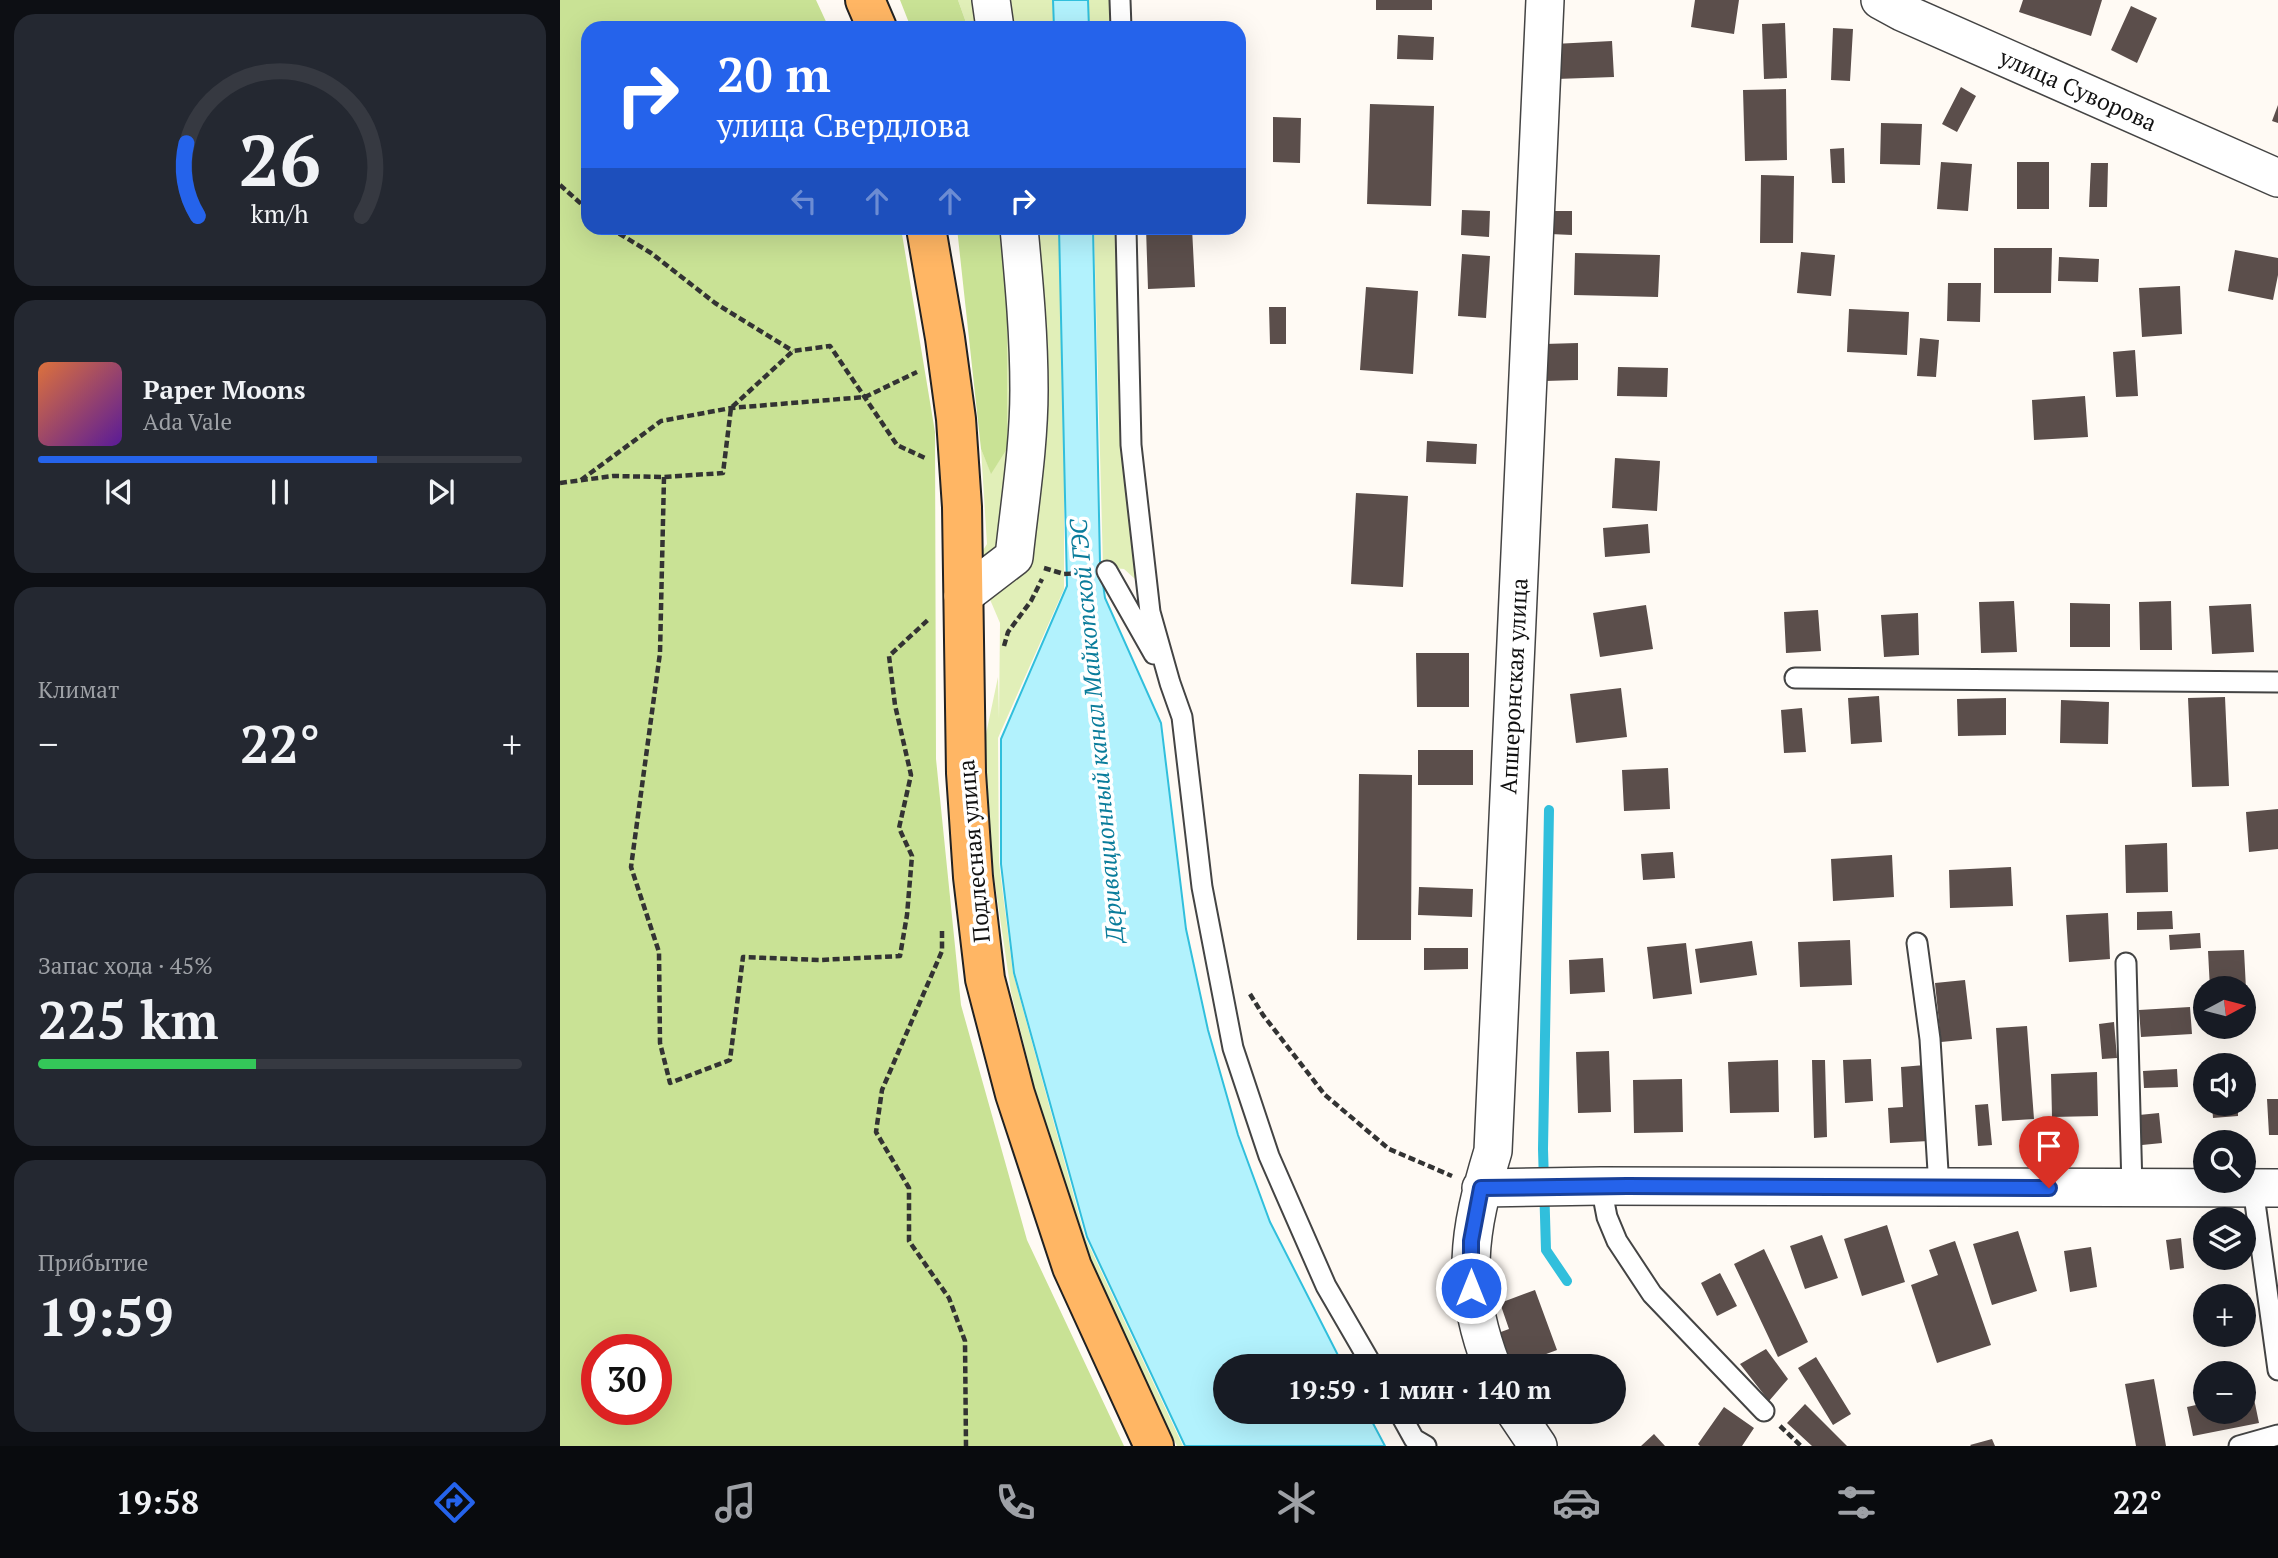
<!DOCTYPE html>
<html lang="ru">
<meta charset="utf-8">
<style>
:root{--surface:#171b24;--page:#242831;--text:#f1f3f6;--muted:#9ea1a6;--line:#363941;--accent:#2563eb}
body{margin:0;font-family:"PT Serif",serif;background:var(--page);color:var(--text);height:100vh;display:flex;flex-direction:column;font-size:26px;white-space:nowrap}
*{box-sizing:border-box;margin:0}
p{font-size:23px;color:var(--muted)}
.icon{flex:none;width:38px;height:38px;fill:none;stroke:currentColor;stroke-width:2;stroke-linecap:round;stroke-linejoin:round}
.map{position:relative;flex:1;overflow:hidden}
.side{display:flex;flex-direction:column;gap:14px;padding:14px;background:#0d0f14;width:560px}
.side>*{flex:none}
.banner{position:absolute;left:21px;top:21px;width:665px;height:214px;border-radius:21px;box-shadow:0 7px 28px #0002;background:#2563eb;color:#fff;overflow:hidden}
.needle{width:46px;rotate:83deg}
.tools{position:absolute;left:1633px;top:976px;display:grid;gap:14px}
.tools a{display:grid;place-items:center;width:63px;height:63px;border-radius:50%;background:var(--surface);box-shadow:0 7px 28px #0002;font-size:35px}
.speed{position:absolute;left:21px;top:1334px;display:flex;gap:14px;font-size:35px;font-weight:700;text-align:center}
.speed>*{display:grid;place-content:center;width:91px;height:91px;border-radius:50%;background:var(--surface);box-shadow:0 7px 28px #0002;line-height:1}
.speed .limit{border:10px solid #d22;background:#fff;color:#111}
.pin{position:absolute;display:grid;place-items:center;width:60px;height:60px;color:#fff;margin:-72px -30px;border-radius:50% 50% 50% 0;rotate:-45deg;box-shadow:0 0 7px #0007}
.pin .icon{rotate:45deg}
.me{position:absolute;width:77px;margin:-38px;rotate:0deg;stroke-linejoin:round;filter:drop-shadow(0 0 5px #0008)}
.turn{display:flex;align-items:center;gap:24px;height:147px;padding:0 21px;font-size:32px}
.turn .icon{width:91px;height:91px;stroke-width:2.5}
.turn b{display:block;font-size:49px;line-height:60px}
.lanes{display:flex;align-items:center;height:66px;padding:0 21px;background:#0003;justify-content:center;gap:35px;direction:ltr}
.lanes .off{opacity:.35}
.big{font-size:52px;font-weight:700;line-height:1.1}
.side .widget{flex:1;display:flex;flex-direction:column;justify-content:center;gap:10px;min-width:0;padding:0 24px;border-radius:21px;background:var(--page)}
.side .dial{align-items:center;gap:0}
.dial svg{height:182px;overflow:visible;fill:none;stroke:var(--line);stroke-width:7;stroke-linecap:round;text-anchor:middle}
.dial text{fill:var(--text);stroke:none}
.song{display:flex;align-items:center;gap:21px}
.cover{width:84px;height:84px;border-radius:10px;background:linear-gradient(135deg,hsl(20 70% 55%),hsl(270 70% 35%))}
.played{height:7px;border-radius:4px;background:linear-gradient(90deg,var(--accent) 70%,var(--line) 70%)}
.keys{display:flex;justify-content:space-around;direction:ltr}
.heat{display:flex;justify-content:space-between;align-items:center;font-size:38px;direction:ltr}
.charge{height:10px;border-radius:5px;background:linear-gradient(90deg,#34c759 45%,var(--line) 0)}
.trip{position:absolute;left:653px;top:1354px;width:413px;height:70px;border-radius:35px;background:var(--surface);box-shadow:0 7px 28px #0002;font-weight:700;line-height:70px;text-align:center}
.dock{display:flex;height:112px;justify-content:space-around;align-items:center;background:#090b0e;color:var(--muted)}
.dock .icon{width:49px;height:49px}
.dock .selected{color:var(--accent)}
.dock b{font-size:32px;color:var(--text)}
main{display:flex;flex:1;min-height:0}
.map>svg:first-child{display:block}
</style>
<main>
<section class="side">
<div class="widget dial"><svg viewBox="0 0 100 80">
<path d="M14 69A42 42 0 1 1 86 69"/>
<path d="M14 69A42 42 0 0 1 9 37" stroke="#2563eb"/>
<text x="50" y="56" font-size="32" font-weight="700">26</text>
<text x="50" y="72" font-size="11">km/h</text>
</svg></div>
<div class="widget">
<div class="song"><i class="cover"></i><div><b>Paper Moons</b><p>Ada Vale</p></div></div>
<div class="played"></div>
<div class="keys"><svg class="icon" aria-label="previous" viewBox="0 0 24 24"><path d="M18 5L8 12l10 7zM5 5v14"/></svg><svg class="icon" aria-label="pause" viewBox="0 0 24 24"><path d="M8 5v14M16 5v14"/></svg><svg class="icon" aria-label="next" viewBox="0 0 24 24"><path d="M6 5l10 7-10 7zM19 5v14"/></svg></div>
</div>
<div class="widget"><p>Климат</p>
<div class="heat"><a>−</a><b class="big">22°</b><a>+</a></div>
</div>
<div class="widget"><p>Запас хода · 45%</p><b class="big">225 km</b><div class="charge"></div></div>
<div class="widget"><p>Прибытие</p><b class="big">19:59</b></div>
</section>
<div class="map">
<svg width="1718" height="1446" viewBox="0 0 1718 1446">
<rect width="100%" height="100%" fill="#fffaf4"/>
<path fill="#e1efb8" d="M398,0H494L495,28H408Z
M528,0H560V28H529Z
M439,228H500L504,403V589L438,738L439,863L453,973L525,1237L623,1446H617L579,1374L527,1256L479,1106L451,992L434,877L422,753L438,677L439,719L440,623L420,576V555L427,544L421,449L431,473L447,449V300Z
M534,228H565L585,588L564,569L543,567Z"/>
<path fill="#c9e295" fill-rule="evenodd" d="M0,0H256L269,28H28V228H341L375,432L376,759L401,1005L467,1240L564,1446H0ZM37,1349H96V1409H37Z
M340,0H398L408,28H351Z
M397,228H439L447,300V449L431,474L421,449Z"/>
<path fill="#b2f2fd" stroke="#31bfdc" stroke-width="2" d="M493,0H528L529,28H494Z
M499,228H533L540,563L545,598L601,723L626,929L648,1030L678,1135L710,1222L784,1367H665V1412H807L825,1446H625L527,1237L454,973L441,864V739L507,586Z"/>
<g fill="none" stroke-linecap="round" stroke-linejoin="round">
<path stroke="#31bfdc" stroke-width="10" d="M989,810L983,1149L986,1250L1007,1281"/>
</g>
<path fill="#5b4e4b" d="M816,0H872V10H816Z
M1135,0H1179L1174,34L1131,27Z
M1463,0H1542L1531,36L1459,12Z
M1571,6L1597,18L1577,63L1551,50Z
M1225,23L1227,78L1204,79L1202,24Z
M1273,28L1293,29L1290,81L1271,80Z
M838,35L874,37L873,60L837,59Z
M1052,41L1054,77L996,79L994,44Z
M1401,87L1416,96L1397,132L1382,124Z
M1226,89L1227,160L1185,161L1183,90Z
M810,104L874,106L871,206L807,204Z
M1718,105V123L1712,121Z
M713,117L741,118L740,163L713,162Z
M1321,123L1362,124L1360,165L1320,164Z
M1284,148L1285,183H1272L1270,149Z
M1381,162L1412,164L1408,211L1377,209Z
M1457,162H1489V209H1457Z
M1531,163H1548L1547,207H1529Z
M1201,175L1234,176L1233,243H1200Z
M902,210L930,211L929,237L901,235Z
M991,211H1012V235L990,234Z
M586,228H632L635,287L588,289Z
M1434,248H1492L1491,293H1434Z
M1675,250L1718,258V275L1713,300L1668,291Z
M1241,252L1275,255L1271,296L1237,293Z
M1015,253L1100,255L1098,297L1014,295Z
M902,254L930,256L926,318L898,316Z
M1499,257L1539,259L1538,282L1498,281Z
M1388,283H1421L1420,322L1387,321Z
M1620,286L1622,334L1582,337L1579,288Z
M806,287L858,291L853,374L800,370Z
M709,307H726V344H710Z
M1289,309L1349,312L1347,355L1287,352Z
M1360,338L1379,340L1376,377L1357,376Z
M1018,343V380L985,381L984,344Z
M1575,350L1578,396L1556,397L1553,352Z
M1058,367L1108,368L1107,397L1057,396Z
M1525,396L1528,437L1474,440L1472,400Z
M867,441L917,444L916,464L866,462Z
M1055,458L1100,461L1097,511L1052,508Z
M796,493L848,496L843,587L791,584Z
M1088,524L1090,553L1045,557L1043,528Z
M1454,601L1457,652L1421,653L1419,602Z
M1611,601L1612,650H1580L1579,602Z
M1510,603L1550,604V647H1510Z
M1691,604L1694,652L1652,654L1649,606Z
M1086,605L1093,649L1040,657L1033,613Z
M1258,610L1261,651L1226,653L1224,612Z
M1358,613L1359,655L1324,657L1321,615Z
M856,653H909V707H857Z
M1061,688L1067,737L1016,743L1010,694Z
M1319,696L1322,742L1291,744L1288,698Z
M1665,697L1669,786L1632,787L1628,698Z
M1446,698V735L1398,736L1397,699Z
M1501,700L1549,702L1548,744L1500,743Z
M1242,708L1246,752L1224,753L1221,710Z
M858,750H913V785H858Z
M1108,768L1110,809L1064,811L1062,770Z
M799,774L852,775L851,940H797Z
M1718,809V849L1689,852L1686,812Z
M1607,843L1608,892L1566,893L1565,845Z
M1113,852L1115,878L1083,880L1081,854Z
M1332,855L1334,897L1273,901L1271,859Z
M1451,867L1453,906L1390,908L1389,870Z
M859,887L913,889L912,917L858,915Z
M1612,911L1613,929L1577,930V912Z
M1548,913L1550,959L1509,962L1506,915Z
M1640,933L1641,948L1610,950L1609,935Z
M1290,940L1292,985L1240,987L1238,942Z
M1192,941L1197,975L1140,983L1135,949Z
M1126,943L1132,994L1093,999L1087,947Z
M864,948H908V969L864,970Z
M1684,950L1687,1009H1684V989H1650L1648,951Z
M1043,958L1045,992L1010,994L1009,960Z
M1405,980L1412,1039L1381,1042L1375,983Z
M1630,1007L1632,1034L1581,1037L1579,1010Z
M1554,1022L1557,1058L1542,1059L1539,1024Z
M1467,1026L1474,1119L1442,1121L1436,1028Z
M1049,1051L1051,1112L1018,1113L1016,1052Z
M1311,1059L1313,1101L1285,1103L1283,1060Z
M1218,1060L1219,1112L1170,1113L1168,1062Z
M1252,1060H1265L1267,1137L1254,1138Z
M1365,1065L1369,1141L1330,1143L1328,1108L1343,1107L1341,1067Z
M1617,1069L1618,1087L1584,1088L1583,1071Z
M1537,1072L1538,1116L1492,1117L1491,1074Z
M1122,1079L1123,1132L1074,1133L1073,1080Z
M1707,1099H1718V1135H1709Z
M1428,1104L1432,1145L1418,1146L1415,1105Z
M1652,1104H1678V1116L1653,1118Z
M1599,1113L1602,1143L1582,1145L1579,1115Z
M1327,1225L1345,1282L1302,1296L1284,1239Z
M1458,1231L1477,1291L1432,1305L1413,1244Z
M1262,1235L1278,1278L1245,1289L1230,1246Z
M1621,1238L1624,1268L1610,1270L1606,1240Z
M1395,1241L1431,1345L1377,1363L1351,1285L1378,1275L1369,1250Z
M1531,1247L1537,1287L1510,1292L1504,1251Z
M1204,1249L1248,1342L1218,1357L1174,1264Z
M1160,1273L1177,1306L1157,1316L1141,1283Z
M975,1290L997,1350L951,1367L938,1333L949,1329L940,1303Z
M1206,1349L1228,1379L1209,1401L1180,1364Z
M1256,1357L1291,1414L1273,1425L1238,1368Z
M1594,1379L1606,1446H1576L1565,1384Z
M1693,1394L1699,1423L1633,1436L1627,1407L1645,1403V1412H1684V1396Z
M1245,1404L1287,1446H1252L1227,1423Z
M1164,1407L1194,1428L1182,1446H1140L1138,1444Z
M1094,1434L1105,1446H1081Z
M1432,1439L1435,1446H1411L1410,1445Z"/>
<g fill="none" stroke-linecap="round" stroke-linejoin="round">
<defs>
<path id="service" d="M560,0L561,28
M566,228L571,445L590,612L610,683L622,717L642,887L673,1048L709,1156L766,1286L813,1367
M547,571L594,654
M1235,678L1718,682
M1357,943L1370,1039L1379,1188
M1566,963L1572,1188
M1041,1186L1047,1217L1057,1241L1092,1294L1204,1411
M1693,1188L1718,1370
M839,1412L854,1439L866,1446
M1679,1446L1718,1435"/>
<path id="minor" d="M431,0L435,28
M1320,0L1342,12L1718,178
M403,596L454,557C460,501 469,445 469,390C469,335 464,282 459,228
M921,1188L1041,1186L1718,1188
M932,1367C900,1284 908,1233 933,1151L985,0
M955,1412L978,1446"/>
<path id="primary" d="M305,0L317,28
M366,228L385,338L396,419L402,507L406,773L413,877L425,979L455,1094L512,1267L594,1446"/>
</defs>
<use href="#service" stroke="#444" stroke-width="23"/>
<use href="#minor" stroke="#444" stroke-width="40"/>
<use href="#primary" stroke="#222" stroke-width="42"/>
<path stroke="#333" stroke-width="4.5" stroke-dasharray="7 3.5" stroke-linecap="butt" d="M0,185L28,210
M50,228L91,253L155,303L233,351
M104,477L100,653L71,867L99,952L100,1043L110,1083L170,1060L183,957L260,960L340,956L347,915L352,856L339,828L351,775L335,705L329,656L369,619
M21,480L101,421L171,408L305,397L357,372
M0,483L53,476L104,477L163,473L171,408L233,351L270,346L337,445L365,458
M484,568L504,574L523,573
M444,646L448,632L471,601L482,579
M382,931V951L322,1090L316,1132L349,1188V1241L389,1298L405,1341L406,1446
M690,994L703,1015L765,1095L829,1149L892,1176
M1220,1426L1241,1446"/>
<use href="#service" stroke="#fff" stroke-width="19"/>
<use href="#minor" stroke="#fff" stroke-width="37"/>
<use href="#primary" stroke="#ffb664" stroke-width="38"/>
</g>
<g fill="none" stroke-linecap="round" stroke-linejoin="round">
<defs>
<path id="route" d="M911,1288V1241L921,1188L1067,1186L1489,1188"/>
</defs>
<use href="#route" stroke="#184099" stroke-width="18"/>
<use href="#route" stroke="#2563eb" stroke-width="12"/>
</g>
<g text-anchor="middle" stroke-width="7" stroke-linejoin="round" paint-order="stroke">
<g font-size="23" fill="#111" stroke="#fff">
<text transform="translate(1518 90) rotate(24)" y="8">улица Суворова</text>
<text transform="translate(954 686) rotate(-87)" y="8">Апшеронская улица</text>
<text transform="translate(414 851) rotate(-95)" y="8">Подлесная улица</text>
</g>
<g font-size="24" font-style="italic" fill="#0a7c9b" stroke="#fff">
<text transform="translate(537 731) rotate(-95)" y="8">Деривационный канал Майкопской ГЭС</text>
</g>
</g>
</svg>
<div class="tools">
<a><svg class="needle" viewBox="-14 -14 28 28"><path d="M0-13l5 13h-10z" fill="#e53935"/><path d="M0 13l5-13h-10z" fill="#9ea1a6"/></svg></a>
<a><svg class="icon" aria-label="sound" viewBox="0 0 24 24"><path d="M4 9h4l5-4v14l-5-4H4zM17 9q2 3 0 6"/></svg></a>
<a><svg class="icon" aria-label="search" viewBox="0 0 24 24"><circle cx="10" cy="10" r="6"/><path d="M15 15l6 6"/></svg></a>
<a><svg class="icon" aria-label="layers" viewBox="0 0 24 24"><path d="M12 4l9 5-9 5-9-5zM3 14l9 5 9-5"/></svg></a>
<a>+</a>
<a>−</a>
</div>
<div class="speed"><div class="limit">30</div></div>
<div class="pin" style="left:1489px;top:1188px;background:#d93025"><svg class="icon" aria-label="arrive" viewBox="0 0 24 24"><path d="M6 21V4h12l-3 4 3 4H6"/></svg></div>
<svg class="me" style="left:911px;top:1288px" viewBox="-20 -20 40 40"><circle r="17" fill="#2563eb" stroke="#fff" stroke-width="3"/><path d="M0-11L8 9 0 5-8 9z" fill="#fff"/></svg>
<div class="trip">19:59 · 1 мин · 140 m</div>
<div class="banner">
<div class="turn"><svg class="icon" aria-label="right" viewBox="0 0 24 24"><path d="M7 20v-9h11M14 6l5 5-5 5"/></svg><div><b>20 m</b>улица Свердлова</div></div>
<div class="lanes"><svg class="icon off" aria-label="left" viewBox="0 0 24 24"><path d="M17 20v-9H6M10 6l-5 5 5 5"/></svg><svg class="icon off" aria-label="ahead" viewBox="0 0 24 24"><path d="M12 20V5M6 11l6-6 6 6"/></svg><svg class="icon off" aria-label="ahead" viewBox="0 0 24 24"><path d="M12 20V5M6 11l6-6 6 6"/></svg><svg class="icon" aria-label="right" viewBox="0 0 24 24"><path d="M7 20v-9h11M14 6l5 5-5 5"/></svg></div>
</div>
</div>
</main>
<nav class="dock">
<b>19:58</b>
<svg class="icon selected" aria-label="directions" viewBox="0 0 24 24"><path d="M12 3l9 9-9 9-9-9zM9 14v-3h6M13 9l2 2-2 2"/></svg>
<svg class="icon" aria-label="music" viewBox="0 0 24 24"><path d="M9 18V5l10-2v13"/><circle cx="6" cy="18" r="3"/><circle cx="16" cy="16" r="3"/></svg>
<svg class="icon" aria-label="phone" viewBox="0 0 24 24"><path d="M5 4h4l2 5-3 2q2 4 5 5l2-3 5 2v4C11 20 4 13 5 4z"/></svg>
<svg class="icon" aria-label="climate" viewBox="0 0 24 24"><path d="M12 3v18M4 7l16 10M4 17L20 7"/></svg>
<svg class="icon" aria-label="car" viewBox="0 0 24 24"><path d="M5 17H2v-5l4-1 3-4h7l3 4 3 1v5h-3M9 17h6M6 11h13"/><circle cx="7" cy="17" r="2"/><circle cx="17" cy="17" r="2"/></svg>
<svg class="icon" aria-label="filters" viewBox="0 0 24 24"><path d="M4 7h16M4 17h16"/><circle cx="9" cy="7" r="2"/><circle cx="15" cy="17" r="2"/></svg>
<b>22°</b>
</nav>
